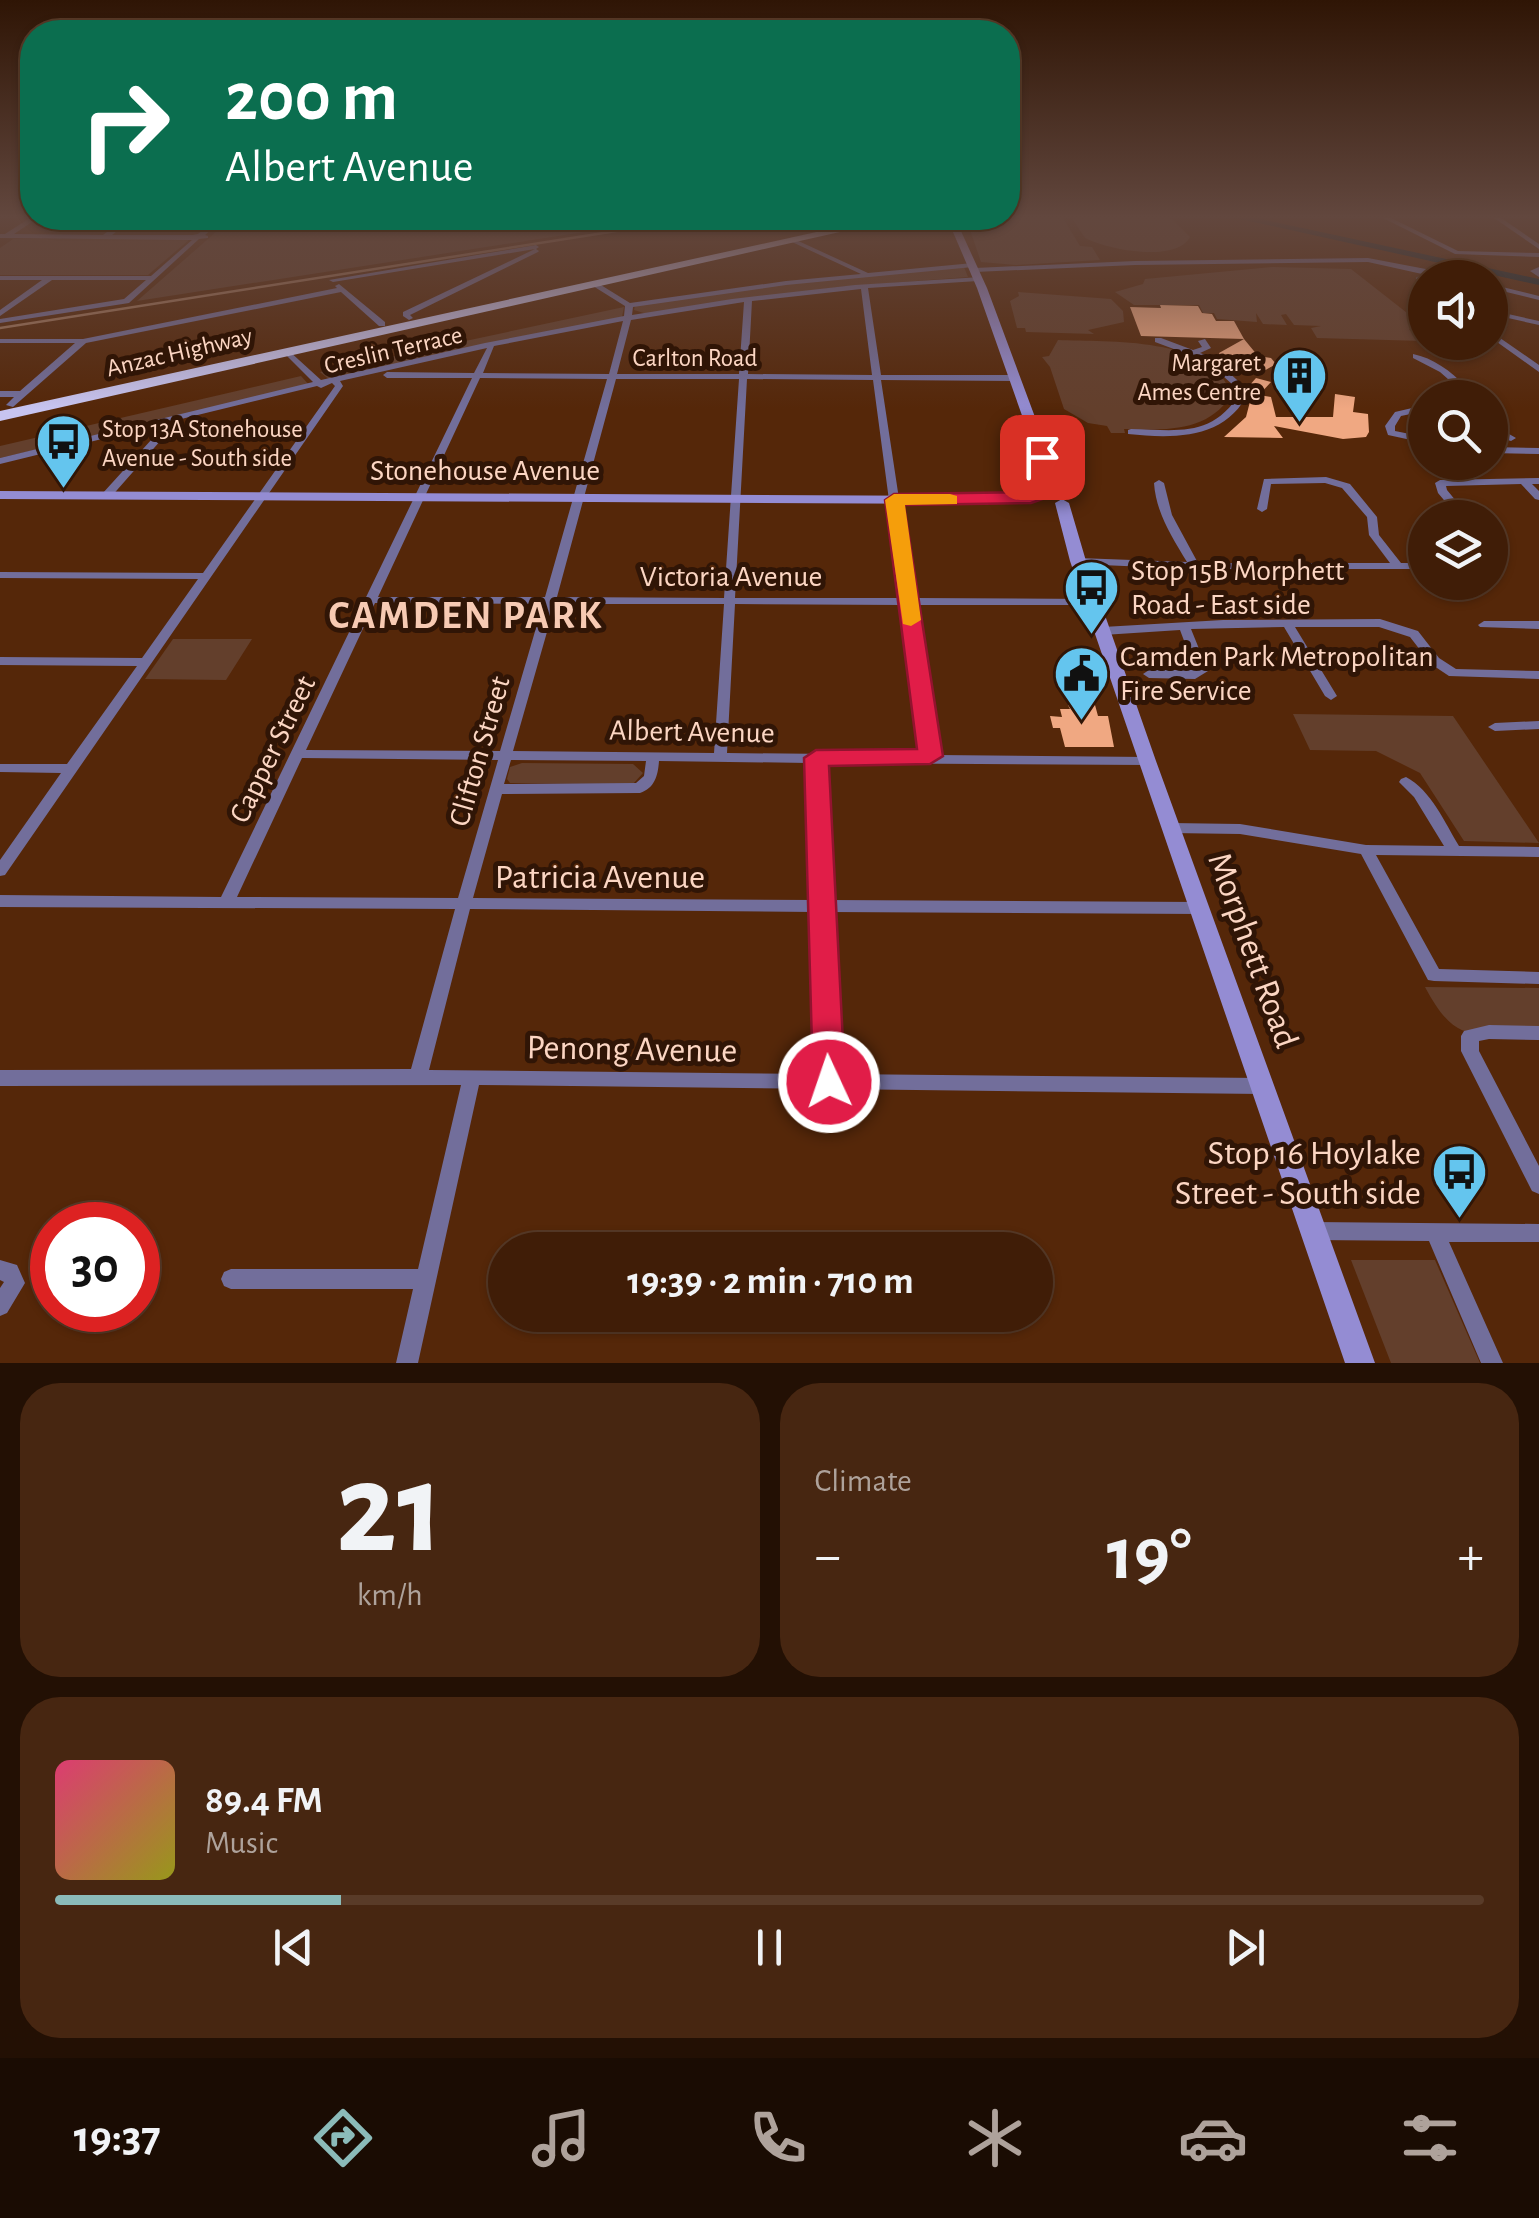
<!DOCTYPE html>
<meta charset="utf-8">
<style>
:root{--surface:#401d07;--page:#472611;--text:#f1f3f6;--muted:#aea29b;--line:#593b28;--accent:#8bbbb9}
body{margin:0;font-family:"Alegreya Sans",sans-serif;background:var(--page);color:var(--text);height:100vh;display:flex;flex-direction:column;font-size:38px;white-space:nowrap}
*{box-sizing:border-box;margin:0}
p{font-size:32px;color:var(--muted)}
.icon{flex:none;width:55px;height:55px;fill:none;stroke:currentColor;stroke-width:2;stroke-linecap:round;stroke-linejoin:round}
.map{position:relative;height:1363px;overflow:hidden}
.side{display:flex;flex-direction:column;gap:20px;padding:20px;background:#231004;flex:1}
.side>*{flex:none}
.banner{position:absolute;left:20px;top:20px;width:1000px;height:210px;border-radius:40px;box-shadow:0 2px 8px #0004,0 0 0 2px var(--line);background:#0b6e4f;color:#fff;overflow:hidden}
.controls{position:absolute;left:1408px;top:260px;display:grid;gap:20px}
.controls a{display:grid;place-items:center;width:100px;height:100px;border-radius:50%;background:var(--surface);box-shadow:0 2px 8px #0004,0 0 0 2px var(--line);font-size:50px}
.speed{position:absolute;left:30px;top:1202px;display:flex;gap:20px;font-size:50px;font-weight:700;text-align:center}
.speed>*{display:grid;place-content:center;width:130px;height:130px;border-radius:50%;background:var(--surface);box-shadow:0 2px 8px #0004,0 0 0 2px var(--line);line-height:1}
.speed .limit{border:15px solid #d22;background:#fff;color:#111}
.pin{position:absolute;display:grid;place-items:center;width:85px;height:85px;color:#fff;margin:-42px;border-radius:20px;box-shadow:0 5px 15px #0006}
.me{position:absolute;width:110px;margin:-55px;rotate:357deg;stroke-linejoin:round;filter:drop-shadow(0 0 8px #0008)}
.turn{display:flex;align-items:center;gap:35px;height:210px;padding:0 40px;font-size:45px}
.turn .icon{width:130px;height:130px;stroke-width:2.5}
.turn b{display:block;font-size:70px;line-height:85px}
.big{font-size:75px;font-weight:700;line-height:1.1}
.side .card{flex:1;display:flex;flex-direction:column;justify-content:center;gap:15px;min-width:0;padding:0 35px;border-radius:40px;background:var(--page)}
.side .dial{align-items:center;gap:0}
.dial b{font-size:130px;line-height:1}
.song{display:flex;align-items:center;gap:30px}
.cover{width:120px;height:120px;border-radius:15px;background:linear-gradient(135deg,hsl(340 70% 55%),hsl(60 70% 35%))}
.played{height:10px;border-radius:5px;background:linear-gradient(90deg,var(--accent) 20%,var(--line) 20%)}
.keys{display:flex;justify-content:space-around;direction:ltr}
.heat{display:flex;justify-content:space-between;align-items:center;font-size:55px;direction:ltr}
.side .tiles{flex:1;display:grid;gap:20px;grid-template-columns:1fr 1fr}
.card:last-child{grid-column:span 2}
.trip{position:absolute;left:488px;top:1232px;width:565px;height:100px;border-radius:50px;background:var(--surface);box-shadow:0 2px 8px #0004,0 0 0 2px var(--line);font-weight:700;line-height:100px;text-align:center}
.tab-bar{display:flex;height:160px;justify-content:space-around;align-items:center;background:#1a0c03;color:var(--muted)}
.tab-bar .icon{width:70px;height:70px}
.tab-bar .on{color:var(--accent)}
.tab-bar b{font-size:45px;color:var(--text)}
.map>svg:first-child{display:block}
</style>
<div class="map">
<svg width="1539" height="1363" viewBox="0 0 1539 1363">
<rect width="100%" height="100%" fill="#552709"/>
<path fill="#633f2c" d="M232,218H674L137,301Z
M966,218H1063L1080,246L1092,247L1100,260L1016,265L981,262Z
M1072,218H1171L1190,237C1176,263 1108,250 1085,238Z
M13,239H190L148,275H0V248Z
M964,267L968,277L838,287L647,314L634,310L635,305L771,285Z
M1273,267L1351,269L1425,327L1409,329L1423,341L1317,338L1311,328L1321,326L1294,325L1286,314L1281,315L1287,325L1263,324L1256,313L1257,322L1217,319L1214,313H1203L1199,305H1134L1115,292L1143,284L1145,279Z
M1018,292L1111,299L1123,311L1124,322L1088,330L1094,334L1026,332L1025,328H1017L1010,301L1019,296Z
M624,307L622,317L331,381L320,372Z
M1058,340C1107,342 1215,336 1231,395C1208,433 1164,430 1124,429L1125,433H1111L1107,426L1088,423L1064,409L1050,367L1042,357L1049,356Z
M301,376L310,386L0,458V446Z
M173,639H252L226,680L145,679Z
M1293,714L1453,716L1539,843L1464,841L1420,773L1376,751L1310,750Z
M522,763L633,764L643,773L633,784L510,783L507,779L510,767Z
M1425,987L1539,988V1029C1476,1033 1458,1049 1425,987Z
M1351,1260H1435L1480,1363H1391Z"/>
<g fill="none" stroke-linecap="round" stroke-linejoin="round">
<path fill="#0c2530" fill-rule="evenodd" d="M1236,218H1256L1539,279V285Z"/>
</g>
<path fill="#f0a882" d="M1160,305L1198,306L1202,313L1212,314L1216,321H1234L1244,339L1141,336L1130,307L1161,308Z
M1244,339L1258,356L1271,358L1276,364L1257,375L1243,372L1234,361L1221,359L1219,353Z
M1256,378L1271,382L1259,395L1271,397L1276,417H1333L1335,394L1355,397L1353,412L1368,414L1369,432L1366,437L1343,439L1274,426L1283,438L1224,437L1246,417L1253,390L1249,386Z
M1068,705H1095L1098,716H1108L1114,747H1065L1060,728H1053L1050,716L1062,717L1060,709H1070Z"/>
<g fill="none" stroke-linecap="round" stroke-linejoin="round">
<path fill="#726e9b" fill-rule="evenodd" d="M30,218H38L14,234L103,235L126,218H133L112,235H193L198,234L217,218H224L205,235L208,236V238L199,239L129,303L0,323V319L124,299L146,280H52L0,316V310L42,280H0V276H151L192,240L0,238V234H5Z
M1383,218H1391L1458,251L1539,253V257L1455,254Z
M1494,218H1501L1539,244V249Z
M794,239L868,273L973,263L976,265L973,267L786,285L633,307L632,315L732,299L855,285L981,277L982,279L978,281L868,288L881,375H1014L1018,378L1014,381L881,380L914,598L1092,599L1098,602L1092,605H915L937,755L1147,757L1154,761L1147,765L823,763L829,900L1200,902L1205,904L1208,908L1205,912L1200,914L830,912L837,1074L1262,1078L1268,1081L1271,1086L1268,1091L1262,1094L833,1089L829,1091L824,1089L479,1085L418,1363H396L413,1289H231L224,1286L221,1279L224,1272L231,1269H418L461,1085L0,1086V1070L411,1069L455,909L0,907V895L221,897L472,378H387L383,375L387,372L474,373L487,348L340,381L343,386L5,875L0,876V860L61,773L0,772V764H67L137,666L0,665V657L142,658L198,579L0,578V572L203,573L335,386L332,383L321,388L317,386L173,421L169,431L110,498H102V494L162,428L163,424L0,464V458L313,382L285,354L284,352L288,350L321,380L485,343L624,316L625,306L593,286L592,284L596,282L630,303L786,281L861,274L792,242L791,241ZM861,289L872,375L748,374L752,301ZM744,302L739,374H617L631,320ZM623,321L609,374L483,373L494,346ZM480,378L607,379L545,597H378ZM616,379H739L724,598L557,597ZM747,379L873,380L902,598H735ZM375,603L543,604L500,751L306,750ZM555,604H724L714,753L513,751ZM735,604L903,605L923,755L727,753ZM302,758L498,760L458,898L237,897ZM511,760L646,761L644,776L636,783L504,784ZM659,761L809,763L814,900L473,898L502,794L640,793C655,788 658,775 659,761ZM470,909L814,912L820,1074L429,1070Z
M536,245L539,247L536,249L539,251L538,252L410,315L413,318L409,320L403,316V312L535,249L333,282L329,280Z
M1368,258L1431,270L1455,278L1430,275L1424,279L1425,289H1422L1416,278L1422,274L1368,262L1135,265L975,272L971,270L975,268L1135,261Z
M1539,267V277L1530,271Z
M339,284L385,322V326H379L341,292L86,343L13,407L6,405L14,397H0V391H20L75,343H0V339H83L337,288L335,286Z
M1490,284L1539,296V300L1490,288Z
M1490,310L1539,321V325L1490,314Z
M1490,331L1539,365V372L1490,337Z
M1155,338H1161L1193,350L1202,347L1198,341L1205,339L1211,348L1200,353L1212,357L1249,391C1227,439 1176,439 1128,434V430L1131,429C1179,430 1212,438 1241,392L1206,361L1155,342Z
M1413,354C1433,358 1451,371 1465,386L1463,398H1455L1457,387L1440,372L1413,358Z
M1425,405V411L1401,416L1395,426V431L1425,437V443L1388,435L1385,426L1395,412Z
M1490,423L1516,438L1511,441L1498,437L1490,431Z
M1490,447L1539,448V454L1490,453Z
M1326,477L1350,484L1377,517L1379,535L1401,563H1425V569H1194L1078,564L1073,561L1078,558L1187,562C1172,537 1156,513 1154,483L1159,480L1164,483L1172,515L1198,563H1390L1369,535L1367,517L1342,488L1325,483L1271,484L1267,509L1262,512L1257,509L1264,479Z
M1539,478V484H1532L1539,491V500L1535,499L1521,484L1446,486L1447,490L1470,518H1459L1438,493L1435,483L1440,480Z
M1380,619L1418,631L1439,658L1456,669L1539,671V679L1449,676L1431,664L1410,637L1379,627H1295L1337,696L1331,700L1325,696L1284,627L1191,629L1208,671L1195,679L1149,678L1143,674L1149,670H1195L1180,630L1103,635L1097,631L1103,627L1223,620Z
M1484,621H1539V629L1480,627L1478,625Z
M1539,721V729L1495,731L1488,727L1495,723Z
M1406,777C1431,790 1445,823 1459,846L1539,847V857L1376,855L1439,969L1539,972V984L1434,981L1428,980L1361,854L1240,834L1171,833L1166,832L1164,828L1166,824L1171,823L1240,824L1366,845L1444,846L1414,797L1399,782L1401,779Z
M1489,1025L1539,1026V1040L1489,1039L1479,1041V1051L1539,1166V1194L1532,1191L1461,1051V1036L1464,1031Z
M1313,1222L1539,1224V1242H1449L1503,1363H1481L1429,1241L1313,1240L1306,1238L1303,1231L1306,1224Z
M0,1260L17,1265L25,1283L7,1313L0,1316V1288L4,1282L0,1280Z"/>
<path fill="#948cd3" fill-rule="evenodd" d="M947,218H955L987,288L1061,487L1069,494L1067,497H1057L1048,489L977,288Z
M0,491L971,496L1040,491L1047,495L1040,499L971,504L0,499Z
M1062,499L1069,503L1086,561L1156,761L1375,1363H1345L1070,561L1055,503Z"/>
<path fill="#c7c4f0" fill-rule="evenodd" d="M880,218H902L0,421V411Z"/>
<path stroke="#a1775e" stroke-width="2.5" d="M0,328L699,218"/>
</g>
<linearGradient id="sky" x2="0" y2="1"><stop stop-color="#2f1505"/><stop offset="0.53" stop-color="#62473e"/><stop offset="1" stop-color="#62473e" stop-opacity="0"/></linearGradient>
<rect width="1539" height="409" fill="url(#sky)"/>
<path fill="#e11d48" stroke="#92132f" stroke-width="2.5" d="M1042,452L1051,457L1049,465L1055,487L1051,496L1031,503L904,505L943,756L930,764L829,766L845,1082L840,1092L829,1096L817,1092L813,1082L804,758L816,750L917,749L885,500L894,494L1029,492L1037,487L1031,465L1034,457Z"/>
<path fill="#f59e0b" d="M950,494L957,496V504L905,505L921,620L911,626L903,624L885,500L894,494Z"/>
<defs>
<symbol id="building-pin" viewBox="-11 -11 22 30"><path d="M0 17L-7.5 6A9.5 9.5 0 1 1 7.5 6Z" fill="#64c5ee" stroke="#301506"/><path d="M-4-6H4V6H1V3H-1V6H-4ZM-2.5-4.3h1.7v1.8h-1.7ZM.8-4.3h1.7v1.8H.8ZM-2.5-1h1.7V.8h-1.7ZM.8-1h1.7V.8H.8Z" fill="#111"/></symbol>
<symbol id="bus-pin" viewBox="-11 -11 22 30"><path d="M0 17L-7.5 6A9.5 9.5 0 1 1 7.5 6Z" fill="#64c5ee" stroke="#301506"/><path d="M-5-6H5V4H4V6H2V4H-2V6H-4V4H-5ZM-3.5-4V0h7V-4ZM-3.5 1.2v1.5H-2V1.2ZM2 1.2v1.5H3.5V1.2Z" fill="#111"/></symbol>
<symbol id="civic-pin" viewBox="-11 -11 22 30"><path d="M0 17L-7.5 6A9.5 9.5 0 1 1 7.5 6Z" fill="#64c5ee" stroke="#301506"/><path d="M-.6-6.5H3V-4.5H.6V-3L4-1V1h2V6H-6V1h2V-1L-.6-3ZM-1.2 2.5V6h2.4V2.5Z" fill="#111"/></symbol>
</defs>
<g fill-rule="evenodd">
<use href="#building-pin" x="1268" y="344" width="63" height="86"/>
<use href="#bus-pin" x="32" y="410" width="63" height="86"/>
<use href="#bus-pin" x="1060" y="556" width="63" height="86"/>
<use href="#civic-pin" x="1050" y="642" width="63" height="86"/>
<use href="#bus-pin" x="1428" y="1140" width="63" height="86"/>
</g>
<g text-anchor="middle" stroke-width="10" stroke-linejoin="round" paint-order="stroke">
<g font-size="25" fill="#fcd6c3" stroke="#301506">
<text transform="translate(393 349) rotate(-13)" y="9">Creslin Terrace</text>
<text transform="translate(179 351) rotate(-13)" y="9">Anzac Highway</text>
<text x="695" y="366">Carlton Road</text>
</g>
<g font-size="25" fill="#fcd6c3" stroke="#301506" text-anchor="end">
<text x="1261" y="371">Margaret<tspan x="1261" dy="29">Ames Centre</tspan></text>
<text x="102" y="437" text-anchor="start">Stop 13A Stonehouse<tspan x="102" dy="29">Avenue - South side</tspan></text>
</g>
<g font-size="30" fill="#fcd6c3" stroke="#301506">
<text x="485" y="480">Stonehouse Avenue</text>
<text x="731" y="586">Victoria Avenue</text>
<text transform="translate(692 731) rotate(1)" y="10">Albert Avenue</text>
<text transform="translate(272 749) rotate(-64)" y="10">Capper Street</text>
<text transform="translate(479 751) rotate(-74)" y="10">Clifton Street</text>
</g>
<g font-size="30" fill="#fcd6c3" stroke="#301506" text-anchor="start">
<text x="1131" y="580">Stop 15B Morphett<tspan x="1131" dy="34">Road - East side</tspan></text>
<text x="1120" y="666">Camden Park Metropolitan<tspan x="1120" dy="34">Fire Service</tspan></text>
</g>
<g font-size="35" fill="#fcd6c3" stroke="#301506">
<text x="600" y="888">Patricia Avenue</text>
<text transform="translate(1254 950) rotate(70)" y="12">Morphett Road</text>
<text transform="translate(632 1048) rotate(1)" y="12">Penong Avenue</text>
</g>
<g font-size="35" fill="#fcd6c3" stroke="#301506" text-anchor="end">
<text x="1421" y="1164">Stop 16 Hoylake<tspan x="1421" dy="40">Street - South side</tspan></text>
</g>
<g font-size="40" font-weight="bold" letter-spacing="2.5" fill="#f7cab3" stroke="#301506">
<text x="466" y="628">CAMDEN PARK</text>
</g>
</g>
</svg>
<div class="controls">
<a><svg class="icon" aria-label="sound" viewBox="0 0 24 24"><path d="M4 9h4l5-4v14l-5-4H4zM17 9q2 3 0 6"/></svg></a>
<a><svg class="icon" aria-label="search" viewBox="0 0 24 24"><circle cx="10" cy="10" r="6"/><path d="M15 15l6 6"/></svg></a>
<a><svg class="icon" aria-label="layers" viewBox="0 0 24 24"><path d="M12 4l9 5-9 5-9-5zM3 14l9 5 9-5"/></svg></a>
</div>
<div class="speed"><div class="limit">30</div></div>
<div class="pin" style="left:1042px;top:457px;background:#d93025"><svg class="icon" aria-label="arrive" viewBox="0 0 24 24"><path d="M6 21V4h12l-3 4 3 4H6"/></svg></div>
<svg class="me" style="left:829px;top:1082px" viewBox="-20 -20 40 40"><circle r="17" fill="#e11d48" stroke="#fff" stroke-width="3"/><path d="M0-11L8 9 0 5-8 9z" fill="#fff"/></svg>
<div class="trip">19:39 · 2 min · 710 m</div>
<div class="banner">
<div class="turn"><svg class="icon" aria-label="right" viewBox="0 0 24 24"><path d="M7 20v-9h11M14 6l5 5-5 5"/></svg><div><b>200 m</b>Albert Avenue</div></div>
</div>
</div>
<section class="side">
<div class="tiles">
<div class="card dial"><b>21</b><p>km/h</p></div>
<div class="card"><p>Climate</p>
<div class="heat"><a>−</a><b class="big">19°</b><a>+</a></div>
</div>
<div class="card">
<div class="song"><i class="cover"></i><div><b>89.4 FM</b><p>Music</p></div></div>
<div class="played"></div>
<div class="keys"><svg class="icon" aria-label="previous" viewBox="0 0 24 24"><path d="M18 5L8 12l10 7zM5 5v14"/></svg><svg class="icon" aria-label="pause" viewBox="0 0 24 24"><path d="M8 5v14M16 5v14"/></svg><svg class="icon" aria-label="next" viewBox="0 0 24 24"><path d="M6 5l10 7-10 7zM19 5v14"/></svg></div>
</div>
</div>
</section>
<nav class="tab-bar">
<b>19:37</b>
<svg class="icon on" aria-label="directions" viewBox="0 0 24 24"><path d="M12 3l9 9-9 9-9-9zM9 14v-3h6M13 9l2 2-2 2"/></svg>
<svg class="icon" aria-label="music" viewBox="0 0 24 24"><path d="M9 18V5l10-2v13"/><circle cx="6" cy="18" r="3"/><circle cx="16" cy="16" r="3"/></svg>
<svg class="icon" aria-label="phone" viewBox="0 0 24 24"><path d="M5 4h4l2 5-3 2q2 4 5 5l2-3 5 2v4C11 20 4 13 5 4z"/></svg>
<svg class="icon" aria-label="climate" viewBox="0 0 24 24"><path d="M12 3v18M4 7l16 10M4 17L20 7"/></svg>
<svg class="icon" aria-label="car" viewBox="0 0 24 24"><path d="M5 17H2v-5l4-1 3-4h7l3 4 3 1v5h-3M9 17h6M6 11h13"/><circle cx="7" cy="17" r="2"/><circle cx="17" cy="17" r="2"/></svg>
<svg class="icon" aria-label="filters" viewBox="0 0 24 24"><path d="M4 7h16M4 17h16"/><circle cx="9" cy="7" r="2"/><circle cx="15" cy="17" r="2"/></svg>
</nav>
